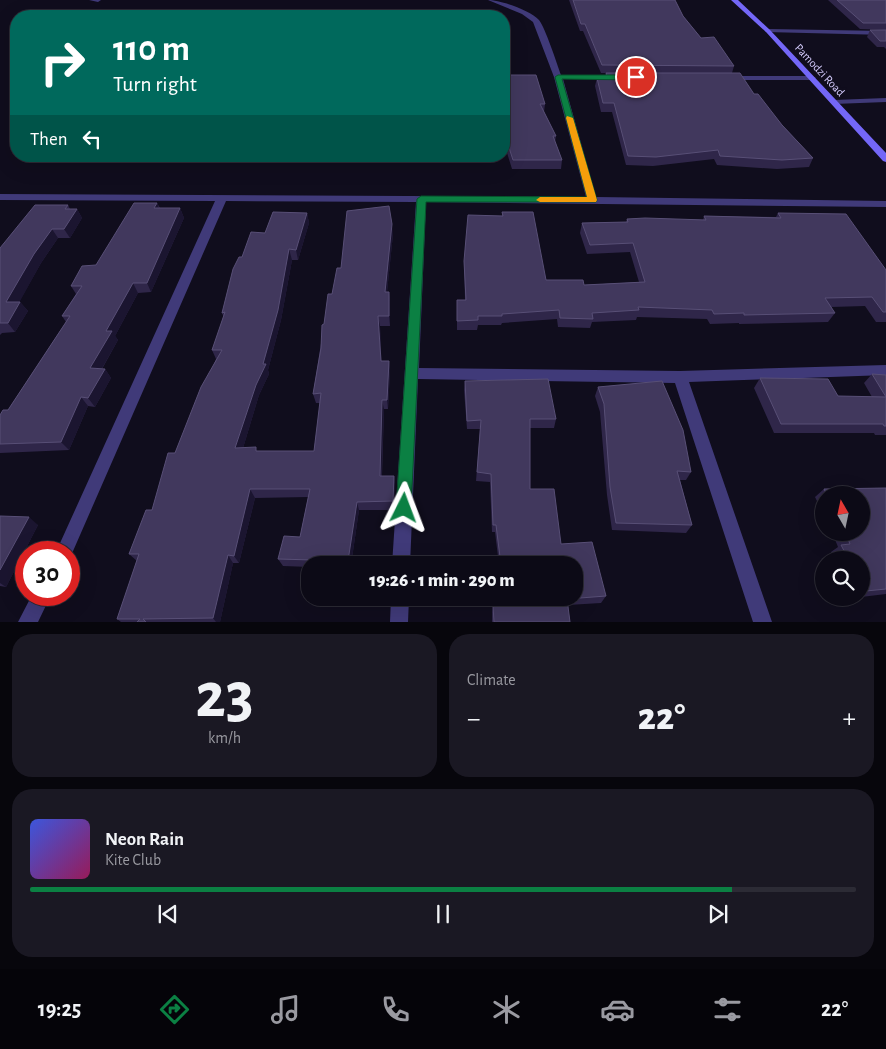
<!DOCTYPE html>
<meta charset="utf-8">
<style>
:root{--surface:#0c0a16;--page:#1a1823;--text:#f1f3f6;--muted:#9a9aa1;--line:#2c2b35;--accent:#0b8043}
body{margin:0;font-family:"Alegreya Sans",sans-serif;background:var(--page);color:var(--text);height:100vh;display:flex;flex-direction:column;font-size:19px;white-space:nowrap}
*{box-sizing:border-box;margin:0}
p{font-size:16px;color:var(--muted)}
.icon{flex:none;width:28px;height:28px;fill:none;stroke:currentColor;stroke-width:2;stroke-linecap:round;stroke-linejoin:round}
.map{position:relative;height:622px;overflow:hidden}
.drawer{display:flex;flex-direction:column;gap:12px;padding:12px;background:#07060c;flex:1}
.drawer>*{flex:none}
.guide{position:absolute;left:10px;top:10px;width:500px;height:152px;border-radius:20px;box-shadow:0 5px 20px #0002,0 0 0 1px var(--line);background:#00695c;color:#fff;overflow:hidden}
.needle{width:32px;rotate:351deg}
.buttons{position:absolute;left:815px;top:486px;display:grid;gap:10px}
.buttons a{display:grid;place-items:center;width:55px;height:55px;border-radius:50%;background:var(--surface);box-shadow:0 5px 20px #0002,0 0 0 1px var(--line);font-size:25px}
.speed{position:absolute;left:15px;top:541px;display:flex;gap:10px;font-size:25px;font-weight:700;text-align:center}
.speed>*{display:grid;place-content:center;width:65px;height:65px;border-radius:50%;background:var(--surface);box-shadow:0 5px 20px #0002,0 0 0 1px var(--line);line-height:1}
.speed .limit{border:8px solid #d22;background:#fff;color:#111}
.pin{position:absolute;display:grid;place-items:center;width:42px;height:42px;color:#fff;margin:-21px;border:2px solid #fff;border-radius:50%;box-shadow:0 1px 5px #0007}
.me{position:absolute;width:55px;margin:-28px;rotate:3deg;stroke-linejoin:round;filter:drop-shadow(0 0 4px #0008)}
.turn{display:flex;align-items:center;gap:18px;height:105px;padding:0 20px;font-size:22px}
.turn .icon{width:65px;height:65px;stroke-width:2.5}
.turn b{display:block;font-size:35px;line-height:42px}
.then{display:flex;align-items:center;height:48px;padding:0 20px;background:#0003;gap:10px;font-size:19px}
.big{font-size:38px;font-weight:800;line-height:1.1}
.drawer .card{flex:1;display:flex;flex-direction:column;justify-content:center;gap:8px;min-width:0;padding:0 18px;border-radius:20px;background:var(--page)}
.drawer .dial{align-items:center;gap:0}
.dial b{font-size:65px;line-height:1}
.song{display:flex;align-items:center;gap:15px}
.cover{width:60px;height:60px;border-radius:8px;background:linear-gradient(135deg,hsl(230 70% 55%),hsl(330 70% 35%))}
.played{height:5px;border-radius:2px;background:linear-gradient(90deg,var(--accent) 85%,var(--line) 85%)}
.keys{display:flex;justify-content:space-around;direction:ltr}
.heat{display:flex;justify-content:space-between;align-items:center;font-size:28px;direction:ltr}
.drawer .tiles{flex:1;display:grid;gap:12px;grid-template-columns:1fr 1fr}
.card:last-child{grid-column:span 2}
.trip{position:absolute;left:301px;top:556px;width:282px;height:50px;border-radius:20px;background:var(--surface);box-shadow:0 5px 20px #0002,0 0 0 1px var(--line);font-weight:800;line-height:50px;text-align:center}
.menu{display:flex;height:80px;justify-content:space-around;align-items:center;background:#050409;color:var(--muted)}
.menu .icon{width:35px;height:35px}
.menu .on{color:var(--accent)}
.menu b{font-size:22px;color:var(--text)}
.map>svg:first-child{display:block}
</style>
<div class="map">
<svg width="886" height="622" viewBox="0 0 886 622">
<rect width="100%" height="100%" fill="#100d1d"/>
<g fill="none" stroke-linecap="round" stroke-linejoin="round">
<path fill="#403a79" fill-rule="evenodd" d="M89,0H101L98,2Z
M488,0C500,0 530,10 539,20C545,27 557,64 561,75H621L625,77L621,79H563L596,197L886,201V207L426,202L419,368L680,371L886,365V375L689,382L772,622H753L675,383L418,379L410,565H392L416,202L226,201L70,558L69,552H56L215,201L0,200V194L586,197L554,77L533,22L522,14Z
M768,29L886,31V35L766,32L765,31Z
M725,76H812L816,78L812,80H728L724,78Z
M886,98V102L834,104L830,102L834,100Z
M32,595H51L38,622H18Z
M391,598H409L408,622H390Z"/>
<path fill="#7467f7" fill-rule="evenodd" d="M731,0H738L770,30L886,153V162L883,161L766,32Z"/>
</g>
<path fill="#2f2649" d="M569,0H675L683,16L701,38L734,66L732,73L754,94L782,125L813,158L809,167L777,169L717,165L714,159L653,166L626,165L612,112H601L595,86L597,78H604L606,73H601L583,31H580Z
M828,0H886V30L860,29Z
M870,30H886V49L884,47H877L867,37Z
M504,75L545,104L544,112L556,136L555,142L562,160L561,169H512L504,143Z
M157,203L160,208H180L184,218L151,292L138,293L115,336L118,340L102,369H105L111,378L95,407L88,406L69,450L0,453V415L8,410L66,322L62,316L76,294L71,286L96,265Z
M68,205L70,209H77L82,218L70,238H58L41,263L19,302H20L28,311L15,332L2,333L0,335V248Z
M502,212L546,280L584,285L639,282L630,252L587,254L580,233L582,223L626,222L627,219L703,220L704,216L776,217L778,213L886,270V322H876L865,306L831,307L835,313L828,322L739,324V323L710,324L707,319L637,317L636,320L592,322L590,328L558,327L557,319L502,323L501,325H478L477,330H457V300H465L464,261L502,216Z
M307,213L309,223L298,260H292L281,320L268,370L269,374L259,395L243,448L258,451H314L320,403H316L313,394L324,324L332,294L341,268L393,234L387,292H389L390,302V326H380L381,361H389L390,370L388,409H384L382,476H394L395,485L394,510H359L351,565H310V567L283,566L278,559L300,537L308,497L255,498L239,563H233L220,622H121L117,619L137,561L129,554L152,510L175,453L216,359L212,350L224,318L222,313L242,257L265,233Z
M872,374L886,375V435H875L874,433H774L754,388L760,378L838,396L872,397L864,383Z
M465,381L556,419L554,428H530V489L561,544L606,596L601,603L568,605L570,622H492V612L493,606H504L503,598H575V565H499L495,532H492L490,482L476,481L480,429H467L464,390Z
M598,387L691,472L686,480H680L692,525L686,533L612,530L607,495L600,412L595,396Z
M886,488V594L861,597V560H835L831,552L838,547L832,532H861V495H824V515L815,497L824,489Z
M0,516L38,525L6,587L0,586Z"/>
<path fill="#1b1530" d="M157,203L161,213L154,208Z
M180,208L184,218L151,292L147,283Z
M77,209L82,218L70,238L64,229Z
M307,213L309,223L298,260L296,250Z
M392,224L393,234L386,302L385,292Z
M52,229L58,238L41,263L14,312L6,302L34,254Z
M289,249L292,260L281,320L268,370L269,374L259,395L240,458L235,448L263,364Z
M133,283L138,293L115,336L118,340L97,377L90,368L106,331Z
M389,292L390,302V326L389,316Z
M20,302L28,311L15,332L8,323Z
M378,316L380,326L382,371L381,361Z
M389,361L390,370L388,409L387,400Z
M105,369L111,378L95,407L88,398Z
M81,397L88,406L69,450L61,442Z
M382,400L384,409L381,485L380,476Z
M394,476L395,485L394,510L393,501Z
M250,489L255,498L239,563L234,556Z
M357,502L359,510L351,565H349L348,561Z
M29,517L38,525L6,587L0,583V570Z
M228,555L233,563L220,622H216L213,618Z"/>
<path fill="#41385d" stroke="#584f76" d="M573,0H675L683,16L701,38L714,37L734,66L602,65L585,24H581Z
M837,0H886V23H863Z
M870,30H886V41H880Z
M606,73H740L754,94H758L782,125L813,158L782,160L720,156L718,150L656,157L628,156L614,103H603L597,78H608Z
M504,75H536L545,104H540L556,136H553L562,160H513L504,132Z
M134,203H157L154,208H180L147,283H133L106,331H112L90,368L105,369L88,398L81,397L61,442L0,444V415L3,410H8L70,316H62L82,286H71L82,266L96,265Z
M35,205H68L65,209H77L64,229H52L34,254L6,302H20L8,323H0V248Z
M389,206L392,224L385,292H389V316H378L381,361H389L387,400H382L380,476H394L393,501L357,502L348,561L278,559L284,536L300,537L310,489H250L234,556L228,555L213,618L143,619L146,622H137L140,619H117L139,554H129L146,510H152L168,453H175L201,387L222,350H212L225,312L222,313L233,269L239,257H242L251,232L265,233L273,212L307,213L296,250L289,249L278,310L263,364H266L256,385L235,448L256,447V451H314L321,393L313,394L321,348L322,325L324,324L328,294H332L337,268H341L347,211Z
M502,212H533L546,280H583L584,285L645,282L633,243L590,245L582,223L628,222L627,219L645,218L706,220L704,216L781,218L778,213L846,214L886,270V312H883L872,297L825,298L835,313L744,315V313L714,314L712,310L638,307L639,310L592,313L593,319L560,318L559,310L502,314V316H478V320L457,321V300H466L464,261L468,215L503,216Z
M872,374L886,375V426H884L883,424H781L760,378L828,379L838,396L886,397Z
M548,379L556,419H530V489H554L561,544L592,542L606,596L567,599L570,622H494L493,606H506L505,598H575V565H501L496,525H493L491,474L477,472L481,420L467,421L465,381Z
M662,381L683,430L691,472L677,471L692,525L616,523L610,487L604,404L598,387Z
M886,488V589L866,591L861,582V560H849L841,545L850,544L845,532H861V495H827L824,489Z
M0,516L29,517L0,570Z"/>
<path fill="#0b8043" stroke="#07532c" d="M558,75H636L640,77L636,80L562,79L597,200L596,202H426L411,508L409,513L404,515L399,513L396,508L417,199L421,196L587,197L555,77Z"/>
<path fill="#f59e0b" d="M567,116L573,118L597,200L596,202H540L536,200L540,197H587L566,118Z"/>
<g text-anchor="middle" stroke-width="5" stroke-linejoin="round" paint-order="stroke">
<g font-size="12" fill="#d4cbfc" stroke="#100d1d">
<text transform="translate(820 70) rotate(47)" y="4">Pamodzi Road</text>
</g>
</g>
</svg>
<div class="buttons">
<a><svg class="needle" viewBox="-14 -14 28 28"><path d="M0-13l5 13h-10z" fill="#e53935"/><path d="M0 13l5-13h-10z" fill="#9a9aa1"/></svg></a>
<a><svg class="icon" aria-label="search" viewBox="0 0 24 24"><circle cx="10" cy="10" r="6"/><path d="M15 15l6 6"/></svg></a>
</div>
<div class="speed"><div class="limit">30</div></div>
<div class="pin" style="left:636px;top:77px;background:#d93025"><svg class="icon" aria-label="arrive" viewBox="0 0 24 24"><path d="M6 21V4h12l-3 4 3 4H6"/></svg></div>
<svg class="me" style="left:404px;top:508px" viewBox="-20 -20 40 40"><path d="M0-17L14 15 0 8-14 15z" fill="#0b8043" stroke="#fff" stroke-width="4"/></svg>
<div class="trip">19:26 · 1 min · 290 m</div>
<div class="guide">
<div class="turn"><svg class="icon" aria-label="right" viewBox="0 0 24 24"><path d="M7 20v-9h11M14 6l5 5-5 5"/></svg><div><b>110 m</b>Turn right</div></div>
<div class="then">Then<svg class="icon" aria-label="left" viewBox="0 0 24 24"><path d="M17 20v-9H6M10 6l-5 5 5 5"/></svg></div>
</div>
</div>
<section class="drawer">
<div class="tiles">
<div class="card dial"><b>23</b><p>km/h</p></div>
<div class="card"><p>Climate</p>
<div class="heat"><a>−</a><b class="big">22°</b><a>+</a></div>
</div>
<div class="card">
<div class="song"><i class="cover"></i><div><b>Neon Rain</b><p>Kite Club</p></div></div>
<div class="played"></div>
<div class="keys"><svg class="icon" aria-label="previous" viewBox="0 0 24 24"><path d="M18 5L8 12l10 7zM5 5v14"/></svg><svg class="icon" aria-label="pause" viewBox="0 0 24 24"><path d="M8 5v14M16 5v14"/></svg><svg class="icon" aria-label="next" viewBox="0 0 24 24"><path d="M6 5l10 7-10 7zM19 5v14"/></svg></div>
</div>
</div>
</section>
<nav class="menu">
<b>19:25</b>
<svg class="icon on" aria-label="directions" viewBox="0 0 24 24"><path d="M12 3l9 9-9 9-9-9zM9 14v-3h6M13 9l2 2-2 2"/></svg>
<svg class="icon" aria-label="music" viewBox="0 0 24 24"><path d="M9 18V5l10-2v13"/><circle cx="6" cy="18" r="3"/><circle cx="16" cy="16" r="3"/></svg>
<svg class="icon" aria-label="phone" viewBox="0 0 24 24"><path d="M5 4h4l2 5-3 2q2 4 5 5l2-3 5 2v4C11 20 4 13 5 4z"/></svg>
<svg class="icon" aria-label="climate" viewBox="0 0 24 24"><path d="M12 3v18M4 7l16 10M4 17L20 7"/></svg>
<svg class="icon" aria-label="car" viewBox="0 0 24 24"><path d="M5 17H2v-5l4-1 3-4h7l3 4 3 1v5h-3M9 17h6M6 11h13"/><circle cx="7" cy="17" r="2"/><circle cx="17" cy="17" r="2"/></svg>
<svg class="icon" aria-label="filters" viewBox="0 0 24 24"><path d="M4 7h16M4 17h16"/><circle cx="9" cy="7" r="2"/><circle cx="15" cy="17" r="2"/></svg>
<b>22°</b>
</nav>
